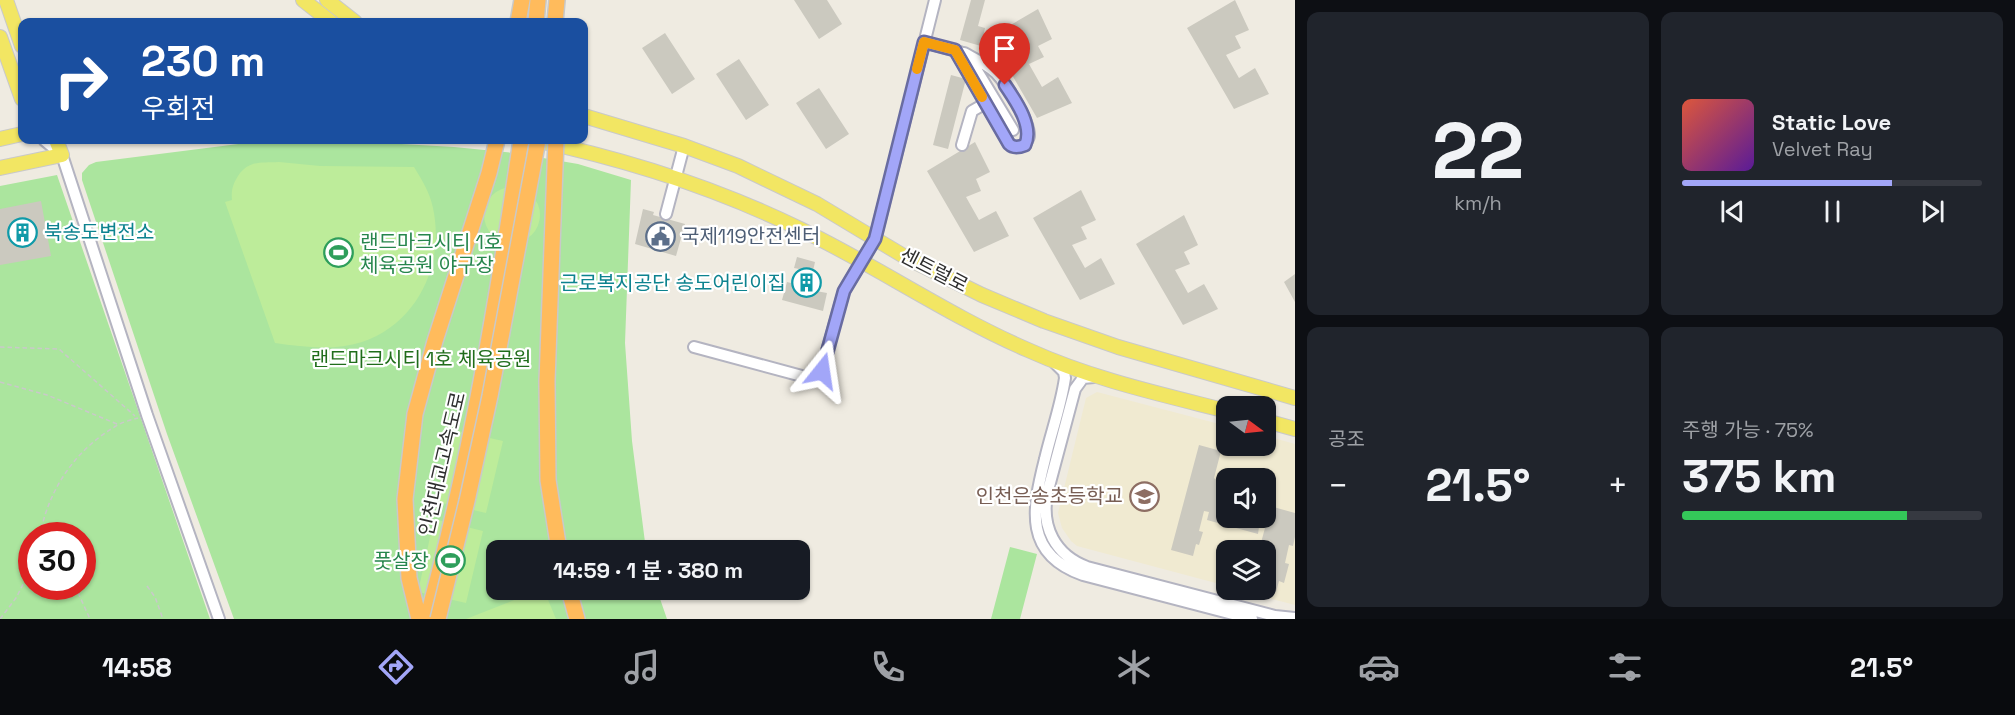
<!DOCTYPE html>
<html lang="ko">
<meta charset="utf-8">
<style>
:root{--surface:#171b24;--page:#20242c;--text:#f1f3f6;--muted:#9ea1a6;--line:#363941;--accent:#a2a6f8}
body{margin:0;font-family:"Space Grotesk","Noto Sans KR",sans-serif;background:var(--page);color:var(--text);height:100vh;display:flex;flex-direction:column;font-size:22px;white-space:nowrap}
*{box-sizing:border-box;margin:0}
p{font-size:20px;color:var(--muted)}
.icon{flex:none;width:33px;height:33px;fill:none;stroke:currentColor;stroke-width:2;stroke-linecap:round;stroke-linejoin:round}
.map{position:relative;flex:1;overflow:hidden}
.details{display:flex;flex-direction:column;gap:12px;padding:12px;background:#0d0f14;width:720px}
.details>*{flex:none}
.banner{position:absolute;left:18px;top:18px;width:570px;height:126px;border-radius:12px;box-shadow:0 2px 4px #0004;background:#1a4fa0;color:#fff;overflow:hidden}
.needle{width:39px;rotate:105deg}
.buttons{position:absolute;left:1216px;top:396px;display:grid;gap:12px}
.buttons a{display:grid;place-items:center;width:60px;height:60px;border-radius:12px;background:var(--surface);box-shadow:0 2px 4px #0004;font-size:30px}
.speed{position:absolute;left:18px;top:522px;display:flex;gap:12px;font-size:30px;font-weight:700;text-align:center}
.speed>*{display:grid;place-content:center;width:78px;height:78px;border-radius:50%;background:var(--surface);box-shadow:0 2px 4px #0004;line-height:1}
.speed .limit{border:9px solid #d22;background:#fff;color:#111}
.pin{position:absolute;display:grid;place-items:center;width:51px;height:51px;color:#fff;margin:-62px -26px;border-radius:50% 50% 50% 0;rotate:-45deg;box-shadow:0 0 6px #0007}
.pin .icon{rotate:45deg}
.me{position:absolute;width:66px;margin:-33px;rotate:15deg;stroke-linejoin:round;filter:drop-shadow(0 0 4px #0008)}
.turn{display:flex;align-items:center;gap:21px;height:126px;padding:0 24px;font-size:27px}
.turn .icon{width:78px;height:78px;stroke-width:2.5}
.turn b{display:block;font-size:42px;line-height:51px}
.big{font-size:45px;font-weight:600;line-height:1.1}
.details .tile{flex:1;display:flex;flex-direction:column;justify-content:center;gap:9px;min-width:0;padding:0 21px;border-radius:12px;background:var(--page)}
.details .dial{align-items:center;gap:0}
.dial b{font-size:78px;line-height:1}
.song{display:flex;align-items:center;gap:18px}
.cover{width:72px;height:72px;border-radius:9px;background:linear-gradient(135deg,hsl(10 70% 55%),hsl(270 70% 35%))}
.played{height:6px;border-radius:3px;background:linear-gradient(90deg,var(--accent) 70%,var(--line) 70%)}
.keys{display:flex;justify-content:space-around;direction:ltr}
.heat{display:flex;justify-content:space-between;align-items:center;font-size:33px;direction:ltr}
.charge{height:9px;border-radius:4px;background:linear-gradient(90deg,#34c759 75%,var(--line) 0)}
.details .tiles{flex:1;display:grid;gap:12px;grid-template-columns:repeat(2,1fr)}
.trip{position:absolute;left:486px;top:540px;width:324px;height:60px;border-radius:12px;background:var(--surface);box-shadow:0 2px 4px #0004;font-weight:600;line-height:60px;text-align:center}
.tabs{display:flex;height:96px;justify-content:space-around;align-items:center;background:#090b0e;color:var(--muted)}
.tabs .icon{width:42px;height:42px}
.tabs .on{color:var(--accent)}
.tabs b{font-size:27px;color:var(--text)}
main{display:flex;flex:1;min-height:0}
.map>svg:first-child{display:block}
</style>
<main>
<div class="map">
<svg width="1295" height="619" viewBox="0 0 1295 619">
<rect width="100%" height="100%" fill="#efebe1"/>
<path fill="#f0ead1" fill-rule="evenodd" d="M1097,392L1227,426V446H1266V436L1295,444V605L1238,590H1266V550H1227V586L1077,546L1071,541L1062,528L1058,513L1086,398ZM1227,478H1266V518H1227Z"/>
<path fill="#abe59e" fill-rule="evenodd" d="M269,140H331L454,147L514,153L578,164L631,180L625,343L632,441L646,550H496V590H657L667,619H234L167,434L82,180V173L89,165L96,162Z
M57,175L210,619H0V186ZM32,536H82V586H32Z
M1010,547L1037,554L1020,619H991Z"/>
<path fill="#bdec9a" d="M279,162L320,166L414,167C422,180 430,193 433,208C445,264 418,323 362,342C334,351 304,347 275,343L225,202L232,200C231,190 233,184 238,176C249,160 261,163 279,162Z
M484 215a28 28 0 1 1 56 0a28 28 0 1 1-56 0Z
M454,430L503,441L486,513L438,502Z
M434,519L483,531L466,603L418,592Z
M540,590H544L556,619H466Z"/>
<path fill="#cbc9bf" d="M794,0H827L842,24L819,39Z
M971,0H985L978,26L985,28L981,46L960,40Z
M1235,0L1249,30L1235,36L1241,48L1226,55L1239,78L1255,68L1269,94L1234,109L1187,28Z
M1038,9L1052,39L1038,46L1044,57L1029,64L1042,87L1058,77L1072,103L1037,118L990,37Z
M665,33L695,79L672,94L642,48Z
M739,59L769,105L746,120L716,74Z
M951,75L966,79L948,149L933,145Z
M819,88L849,134L826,149L796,103Z
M975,142L990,172L976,179L981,191L966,197L979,220L996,211L1009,236L974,252L927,171Z
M1081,190L1096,220L1081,227L1087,239L1072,245L1085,268L1101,258L1115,284L1080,300L1033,218Z
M41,201L51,256L0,265V209Z
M643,209L654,212L653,215L685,224L676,256L635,244Z
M1184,215L1198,245L1184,252L1190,264L1175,270L1188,293L1204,284L1218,309L1183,325L1136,244Z
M797,257L815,262L811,280L818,282L816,291L827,293L823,311L782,300L787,282L795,284L799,269L794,268Z
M1295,274V302L1284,282Z
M1199,445L1221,451L1214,478L1227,489V518H1266V505L1295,513V537L1293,546L1289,545L1285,563L1289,564L1284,583L1279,581L1276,592L1266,589V550H1259L1265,528L1259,527L1258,534L1207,520L1209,512L1204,511L1199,531L1203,532L1199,545L1196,544L1193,556L1171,550Z"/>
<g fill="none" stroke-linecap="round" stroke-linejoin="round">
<defs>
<path id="minor" d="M924,42L960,52L970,59L1013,130
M955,50L1009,144L1017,147L1025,145C1026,143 1029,138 1029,136C1030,121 1006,83 996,73C986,64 975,59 964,53
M44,140L62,155L147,415L219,619
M962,145L972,111L986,103
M666,214L684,146
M694,347L813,379L820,376L844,291L875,239L935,0
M1055,363L1064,372L1065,378C1061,406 1051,433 1045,459C1032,510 1024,554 1083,575L1252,619
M1094,377L1083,378L1075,389L1047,494C1041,527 1055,555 1087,567L1275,616L1295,618"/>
<path id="major" d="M6,0L22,46
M303,0L331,22
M327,0L355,22
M0,37L22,99
M584,116L684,146L738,166L817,204L907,258L982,295L1044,321L1118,347L1295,398
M0,139L22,134
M534,140C625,159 716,188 800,229C877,266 949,316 1028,350C1092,379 1160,394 1227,411
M0,168L62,155L56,140
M1266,421L1295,429"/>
<path id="highway" d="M518,22L522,0
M536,22L538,0
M555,22L557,0
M569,590L577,619
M419,619L409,578L405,499L415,414L435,341L489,173L497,140
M427,619C470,462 497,301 521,140"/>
</defs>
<use href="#minor" stroke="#b4b4c1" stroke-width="14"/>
<use href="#major" stroke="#c9c9c9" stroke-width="16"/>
<use href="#highway" stroke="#c9c9c9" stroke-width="18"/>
<path stroke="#c9c9c9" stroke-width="1.5" stroke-dasharray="4.5 3" stroke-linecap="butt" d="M0,347L59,349L135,416
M0,382L47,395L117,424
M40,536C48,490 75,450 116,426C122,422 131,420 138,418
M75,586L90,619
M147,586L155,597L163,619
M0,619L16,598L32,567"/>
<use href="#minor" stroke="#fff" stroke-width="10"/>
<use href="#major" stroke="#f2e663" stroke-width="14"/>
<use href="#highway" stroke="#ffbb5c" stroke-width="15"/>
<defs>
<path id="highway-bridge" d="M556,140L547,381L548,480L559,550
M438,619L467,501L490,396L538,140"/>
</defs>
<use href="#highway-bridge" stroke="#c9c9c9" stroke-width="18" stroke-linecap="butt"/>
<use href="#highway-bridge" stroke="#ffbb5c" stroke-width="15"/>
</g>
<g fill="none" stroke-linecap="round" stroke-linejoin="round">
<defs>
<path id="route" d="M822,371L844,291L875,239L924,42L955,50L1009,144C1014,149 1020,147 1025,145C1034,126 1015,100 1005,85"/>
</defs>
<use href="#route" stroke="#696ca1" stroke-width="15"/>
<use href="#route" stroke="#a2a6f8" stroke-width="10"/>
<path stroke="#f59e0b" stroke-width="10" d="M917,69L924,42L955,50L982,97"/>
</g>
<defs>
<symbol id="building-ring" viewBox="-11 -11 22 22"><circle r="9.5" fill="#fff" stroke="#0f9aa8" stroke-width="1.5"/><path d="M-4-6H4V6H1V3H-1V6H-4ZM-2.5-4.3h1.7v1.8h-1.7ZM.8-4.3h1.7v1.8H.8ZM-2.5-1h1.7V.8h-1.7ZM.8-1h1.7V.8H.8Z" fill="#0f9aa8"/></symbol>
<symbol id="civic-ring" viewBox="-11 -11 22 22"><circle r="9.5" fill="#fff" stroke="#5c6f8a" stroke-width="1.5"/><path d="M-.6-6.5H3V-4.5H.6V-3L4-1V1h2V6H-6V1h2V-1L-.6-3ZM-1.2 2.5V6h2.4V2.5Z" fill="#5c6f8a"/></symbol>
<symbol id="stadium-ring" viewBox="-11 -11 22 22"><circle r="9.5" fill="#fff" stroke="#2e9e5b" stroke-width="1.5"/><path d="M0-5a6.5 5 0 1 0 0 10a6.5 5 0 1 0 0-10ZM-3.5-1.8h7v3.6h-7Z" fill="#2e9e5b"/></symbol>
<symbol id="school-ring" viewBox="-11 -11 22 22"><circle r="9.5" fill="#fff" stroke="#8d6e63" stroke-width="1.5"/><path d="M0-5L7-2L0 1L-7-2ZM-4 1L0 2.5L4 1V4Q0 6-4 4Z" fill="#8d6e63"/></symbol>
</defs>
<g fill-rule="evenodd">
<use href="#building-ring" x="6" y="216" width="33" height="33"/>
<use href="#civic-ring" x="644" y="220" width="33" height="33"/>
<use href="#stadium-ring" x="322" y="236" width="33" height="33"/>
<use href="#building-ring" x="790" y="266" width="33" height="33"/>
<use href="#school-ring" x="1128" y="480" width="33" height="33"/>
<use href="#stadium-ring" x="434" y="544" width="33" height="33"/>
</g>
<g text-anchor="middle" stroke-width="4.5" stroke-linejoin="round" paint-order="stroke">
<g font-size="20" fill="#0d838f" stroke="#fff" text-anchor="start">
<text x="44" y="239">북송도변전소</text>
<text x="786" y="290" text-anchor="end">근로복지공단 송도어린이집</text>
</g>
<g font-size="20" fill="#4e5e75" stroke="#fff" text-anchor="start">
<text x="681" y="243">국제119안전센터</text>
</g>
<g font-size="20" fill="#27864d" stroke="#fff" text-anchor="start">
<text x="360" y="249">랜드마크시티 1호<tspan x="360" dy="23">체육공원 야구장</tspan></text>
<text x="429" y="568" text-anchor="end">풋살장</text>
</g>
<g font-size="20" fill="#2e2e2e" stroke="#fff">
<text transform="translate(934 270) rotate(27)" y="7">센트럴로</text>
<text transform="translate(442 464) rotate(-77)" y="7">인천대교고속도로</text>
</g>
<g font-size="20" fill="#206d1b" stroke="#fff">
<text x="421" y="366">랜드마크시티 1호 체육공원</text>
</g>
<g font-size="20" fill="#785e54" stroke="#fff" text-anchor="end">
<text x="1123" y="503">인천은송초등학교</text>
</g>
</g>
</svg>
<div class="buttons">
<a><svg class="needle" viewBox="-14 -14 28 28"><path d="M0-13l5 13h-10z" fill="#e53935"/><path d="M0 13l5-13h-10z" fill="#9ea1a6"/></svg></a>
<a><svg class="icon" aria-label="sound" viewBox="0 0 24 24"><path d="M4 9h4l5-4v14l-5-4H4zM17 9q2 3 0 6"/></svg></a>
<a><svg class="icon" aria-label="layers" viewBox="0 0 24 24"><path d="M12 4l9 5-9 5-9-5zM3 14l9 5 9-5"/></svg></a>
</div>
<div class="speed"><div class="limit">30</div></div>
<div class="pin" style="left:1005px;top:85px;background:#d93025"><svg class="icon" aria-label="arrive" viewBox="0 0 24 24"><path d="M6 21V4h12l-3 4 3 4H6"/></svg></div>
<svg class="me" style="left:822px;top:371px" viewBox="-20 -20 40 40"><path d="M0-17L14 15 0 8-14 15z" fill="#a2a6f8" stroke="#fff" stroke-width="4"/></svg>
<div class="trip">14:59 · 1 분 · 380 m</div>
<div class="banner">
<div class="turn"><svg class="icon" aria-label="right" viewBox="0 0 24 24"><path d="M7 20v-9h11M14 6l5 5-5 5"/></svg><div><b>230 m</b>우회전</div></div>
</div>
</div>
<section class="details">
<div class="tiles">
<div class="tile dial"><b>22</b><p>km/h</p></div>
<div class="tile">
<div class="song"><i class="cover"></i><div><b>Static Love</b><p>Velvet Ray</p></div></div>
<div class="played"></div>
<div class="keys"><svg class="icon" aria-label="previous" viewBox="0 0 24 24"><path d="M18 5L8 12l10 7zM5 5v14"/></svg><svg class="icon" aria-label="pause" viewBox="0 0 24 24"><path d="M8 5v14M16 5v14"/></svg><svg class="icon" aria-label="next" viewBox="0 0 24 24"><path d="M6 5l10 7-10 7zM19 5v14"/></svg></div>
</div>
<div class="tile"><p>공조</p>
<div class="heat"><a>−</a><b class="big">21.5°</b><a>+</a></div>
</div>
<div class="tile"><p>주행 가능 · 75%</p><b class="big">375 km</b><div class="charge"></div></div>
</div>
</section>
</main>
<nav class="tabs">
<b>14:58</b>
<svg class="icon on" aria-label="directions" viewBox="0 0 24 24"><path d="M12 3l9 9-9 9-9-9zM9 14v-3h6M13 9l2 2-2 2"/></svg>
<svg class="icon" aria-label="music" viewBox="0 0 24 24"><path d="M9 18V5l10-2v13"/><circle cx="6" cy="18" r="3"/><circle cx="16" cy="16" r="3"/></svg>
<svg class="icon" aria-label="phone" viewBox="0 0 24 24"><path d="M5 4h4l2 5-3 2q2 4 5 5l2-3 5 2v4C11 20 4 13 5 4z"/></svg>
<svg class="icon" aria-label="climate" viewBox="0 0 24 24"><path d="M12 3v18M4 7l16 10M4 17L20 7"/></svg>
<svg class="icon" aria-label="car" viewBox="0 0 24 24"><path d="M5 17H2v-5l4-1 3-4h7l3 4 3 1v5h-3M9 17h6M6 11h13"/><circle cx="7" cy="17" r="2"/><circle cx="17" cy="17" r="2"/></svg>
<svg class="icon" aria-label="filters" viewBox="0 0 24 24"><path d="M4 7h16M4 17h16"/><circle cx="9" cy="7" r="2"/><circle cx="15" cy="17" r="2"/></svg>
<b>21.5°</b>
</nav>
